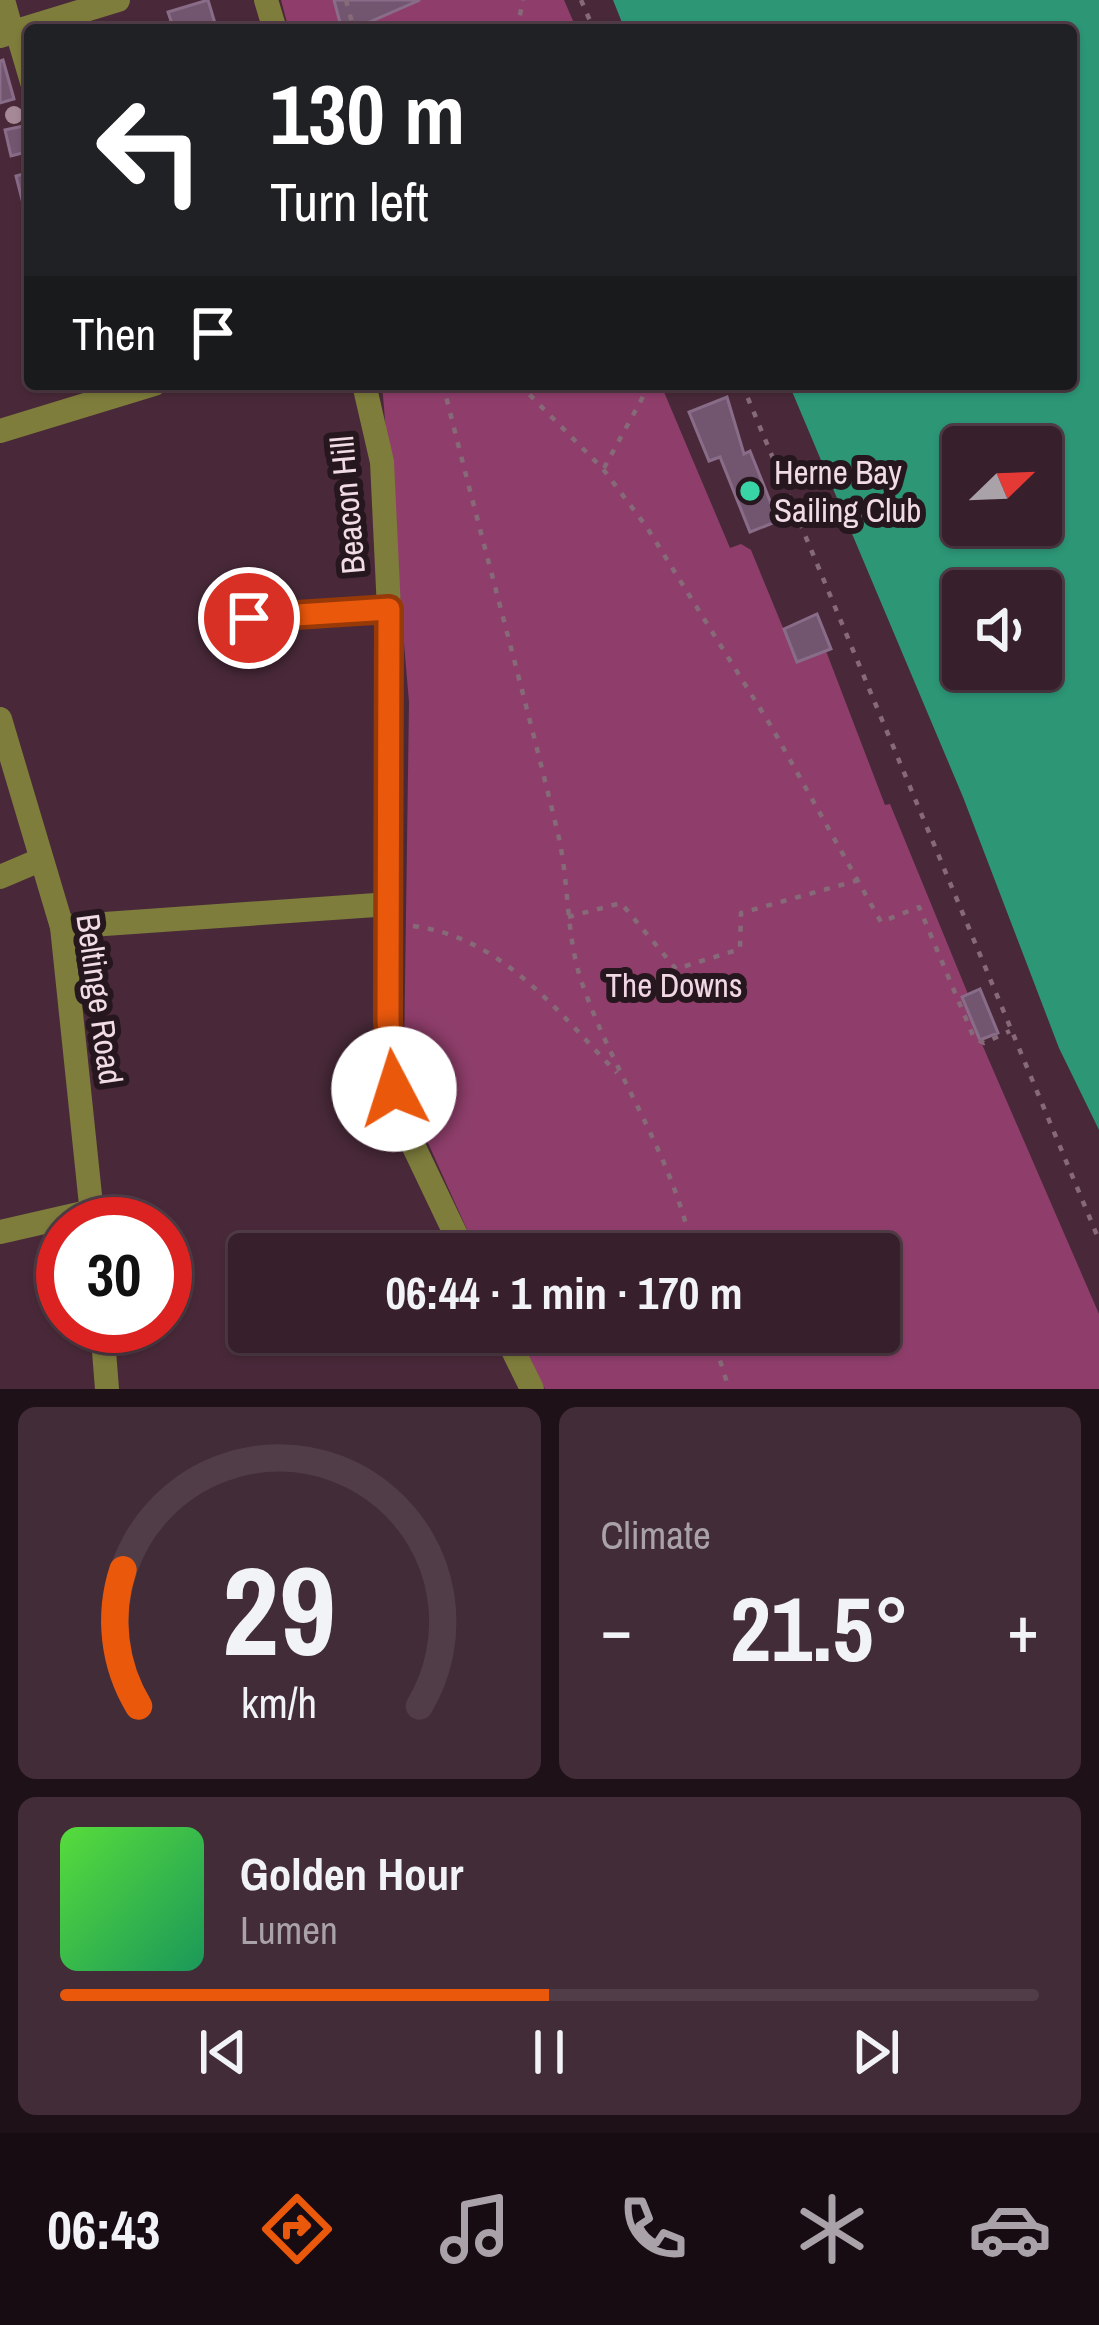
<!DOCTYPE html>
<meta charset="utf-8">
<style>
:root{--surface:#371f2b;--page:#422c37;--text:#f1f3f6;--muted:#aaa2a9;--line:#513d47;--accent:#ea580c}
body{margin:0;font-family:"Archivo Narrow",sans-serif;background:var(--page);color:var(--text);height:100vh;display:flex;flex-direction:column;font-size:45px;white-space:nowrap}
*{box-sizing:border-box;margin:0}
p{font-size:39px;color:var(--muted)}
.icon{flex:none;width:66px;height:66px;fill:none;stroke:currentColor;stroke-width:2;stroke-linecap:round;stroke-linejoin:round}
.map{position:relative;height:1389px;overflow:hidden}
.details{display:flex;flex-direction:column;gap:18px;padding:18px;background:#1e1118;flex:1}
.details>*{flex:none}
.banner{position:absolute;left:24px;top:24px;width:1053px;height:366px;border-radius:12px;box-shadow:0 3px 9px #0004,0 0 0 3px var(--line);background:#202124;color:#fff;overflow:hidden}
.needle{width:78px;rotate:67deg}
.tools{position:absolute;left:942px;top:426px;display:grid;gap:24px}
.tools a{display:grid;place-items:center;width:120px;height:120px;border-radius:12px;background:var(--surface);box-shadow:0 3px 9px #0004,0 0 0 3px var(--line);font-size:60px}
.speed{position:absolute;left:36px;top:1197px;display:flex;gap:24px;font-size:60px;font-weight:700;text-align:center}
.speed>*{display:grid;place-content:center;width:156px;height:156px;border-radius:50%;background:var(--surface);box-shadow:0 3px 9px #0004,0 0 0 3px var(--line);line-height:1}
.speed .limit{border:18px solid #d22;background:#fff;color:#111}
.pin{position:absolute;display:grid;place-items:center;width:102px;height:102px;color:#fff;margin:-51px;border:6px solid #fff;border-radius:50%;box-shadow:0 3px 12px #0007}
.me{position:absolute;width:132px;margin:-66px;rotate:355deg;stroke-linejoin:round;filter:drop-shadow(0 0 9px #0008)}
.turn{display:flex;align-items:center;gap:42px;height:252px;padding:0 48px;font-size:54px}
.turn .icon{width:156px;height:156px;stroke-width:2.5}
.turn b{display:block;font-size:84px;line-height:102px}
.then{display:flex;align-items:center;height:114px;padding:0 48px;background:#0003;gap:24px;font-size:45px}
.big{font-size:90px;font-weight:700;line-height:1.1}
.details .tile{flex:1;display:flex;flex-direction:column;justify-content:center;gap:18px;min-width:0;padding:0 42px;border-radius:18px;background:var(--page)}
.details .dial{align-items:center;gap:0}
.dial svg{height:312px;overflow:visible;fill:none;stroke:var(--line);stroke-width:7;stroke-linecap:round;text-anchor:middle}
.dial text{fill:var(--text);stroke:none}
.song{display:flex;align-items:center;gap:36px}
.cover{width:144px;height:144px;border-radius:18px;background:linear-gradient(135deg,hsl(110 70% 55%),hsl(150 70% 35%))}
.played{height:12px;border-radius:6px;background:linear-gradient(90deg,var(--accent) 50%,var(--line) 50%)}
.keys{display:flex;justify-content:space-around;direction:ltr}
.heat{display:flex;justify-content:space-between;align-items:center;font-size:66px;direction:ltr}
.details .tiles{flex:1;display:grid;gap:18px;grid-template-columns:1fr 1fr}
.tile:last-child{grid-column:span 2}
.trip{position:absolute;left:228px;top:1233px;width:672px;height:120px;border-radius:12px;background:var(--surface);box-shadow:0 3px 9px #0004,0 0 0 3px var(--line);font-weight:700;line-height:120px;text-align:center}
.tabs{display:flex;height:192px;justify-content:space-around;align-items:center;background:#160c11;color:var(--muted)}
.tabs .icon{width:84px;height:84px}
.tabs .selected{color:var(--accent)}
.tabs b{font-size:54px;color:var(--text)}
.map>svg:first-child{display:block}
</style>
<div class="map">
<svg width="1099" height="1389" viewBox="0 0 1099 1389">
<rect width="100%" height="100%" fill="#492939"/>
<path fill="#8f3e6b" d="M281,0H564L577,30H289Z
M382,384H682L664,392L730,548L741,544L751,550L797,662L826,651L885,805L890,804L968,994L962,998L1099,1314V1389H545L515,1332H879V1254H478L419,1123L404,1058L409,702Z"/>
<path fill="#2c9675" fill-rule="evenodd" d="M613,0H1099V1130L1059,1048L963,797L791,389L792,384H1071V30H625ZM963,447H1041V525H963ZM963,591H1041V669H963Z"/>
<path fill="#725670" stroke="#896c88" stroke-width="3" d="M208,0L217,30H174L168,12Z
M334,0H420L363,25L364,30H342Z
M3,60L14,99L0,103V61Z
M28,125L30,151L11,156L5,130Z
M30,172V231L16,176Z
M727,397L744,454L750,451L778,521L750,532L720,457L709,461L689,412Z
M817,614L831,649L797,662L784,629Z
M980,989L998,1033L980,1040L962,997Z"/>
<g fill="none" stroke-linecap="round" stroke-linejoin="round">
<path stroke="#866a78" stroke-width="4.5" stroke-dasharray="6 9" stroke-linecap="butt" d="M346,0L354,30
M581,0L594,30
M517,30L523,0
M443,384C480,534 522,684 558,834C570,885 565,936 583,986C616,1079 674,1156 693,1254
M519,384L603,469L646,526L771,726L881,922L919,907L974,1038L984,1043L1010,1031
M742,384L1099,1240
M604,468L650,384
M568,917L621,903L676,969L740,949L741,913L859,880
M413,926C502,937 558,1012 617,1073
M711,1332L729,1389"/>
<path stroke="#7e7d3c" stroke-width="14" d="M12,32L30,93
M252,645L249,618L389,609"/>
<path stroke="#7e7d3c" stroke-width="24" d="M3,0L12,32
M266,0L275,30
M0,36L118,0
M364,384L382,462L391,652L390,1057L403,1124L465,1254
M0,431L154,384
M0,877L40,860
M62,927L390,904
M0,1232L92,1211
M504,1332L532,1389"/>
<path stroke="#7e7d3c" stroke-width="24" d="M0,719L62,927L93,1224
M102,1326L107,1389"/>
</g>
<circle fill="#a58996" cx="14" cy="115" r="9"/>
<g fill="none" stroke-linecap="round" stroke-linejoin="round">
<defs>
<path id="route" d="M249,618L389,609L388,1021L394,1089"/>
</defs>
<use href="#route" stroke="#983908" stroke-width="30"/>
<use href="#route" stroke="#ea580c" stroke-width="21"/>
</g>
<circle fill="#38d4a6" stroke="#26171e" stroke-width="4.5" cx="750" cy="491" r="12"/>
<g text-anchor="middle" stroke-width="12" stroke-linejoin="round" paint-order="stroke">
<g font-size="33" fill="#f1dce6" stroke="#26171e" text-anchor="start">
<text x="774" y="484">Herne Bay<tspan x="774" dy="38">Sailing Club</tspan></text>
</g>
<g font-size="33" fill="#f1dce6" stroke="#26171e">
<text transform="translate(347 505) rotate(-95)" y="12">Beacon Hill</text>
<text transform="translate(100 999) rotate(82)" y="12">Beltinge Road</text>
</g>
<g font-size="33" fill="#f1d7e3" stroke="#26171e">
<text x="674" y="997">The Downs</text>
</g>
</g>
</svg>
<div class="tools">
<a><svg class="needle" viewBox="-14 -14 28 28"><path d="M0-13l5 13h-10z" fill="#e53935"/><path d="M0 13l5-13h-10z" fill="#aaa2a9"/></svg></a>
<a><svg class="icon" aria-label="sound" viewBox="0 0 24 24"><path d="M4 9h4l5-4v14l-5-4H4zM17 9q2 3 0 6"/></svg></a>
</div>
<div class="speed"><div class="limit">30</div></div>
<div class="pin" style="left:249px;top:618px;background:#d93025"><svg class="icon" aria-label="arrive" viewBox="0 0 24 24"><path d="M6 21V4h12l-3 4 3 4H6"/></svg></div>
<svg class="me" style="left:394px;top:1089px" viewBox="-20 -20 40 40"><circle r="19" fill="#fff"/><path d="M0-13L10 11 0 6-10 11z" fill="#ea580c"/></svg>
<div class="trip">06:44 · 1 min · 170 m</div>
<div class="banner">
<div class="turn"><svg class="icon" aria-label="left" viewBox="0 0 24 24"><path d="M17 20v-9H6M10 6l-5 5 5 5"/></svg><div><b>130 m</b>Turn left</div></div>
<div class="then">Then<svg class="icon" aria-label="arrive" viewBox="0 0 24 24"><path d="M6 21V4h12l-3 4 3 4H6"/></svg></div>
</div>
</div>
<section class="details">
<div class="tiles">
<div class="tile dial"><svg viewBox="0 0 100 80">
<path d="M14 69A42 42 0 1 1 86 69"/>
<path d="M14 69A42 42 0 0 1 10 34" stroke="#ea580c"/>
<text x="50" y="56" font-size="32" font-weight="700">29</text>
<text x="50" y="72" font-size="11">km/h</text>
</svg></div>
<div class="tile"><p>Climate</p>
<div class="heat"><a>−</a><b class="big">21.5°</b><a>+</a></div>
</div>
<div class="tile">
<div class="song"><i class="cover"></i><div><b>Golden Hour</b><p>Lumen</p></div></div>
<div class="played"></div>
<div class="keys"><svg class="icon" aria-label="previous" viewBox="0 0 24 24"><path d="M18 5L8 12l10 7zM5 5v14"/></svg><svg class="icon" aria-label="pause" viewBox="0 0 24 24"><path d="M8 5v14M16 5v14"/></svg><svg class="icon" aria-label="next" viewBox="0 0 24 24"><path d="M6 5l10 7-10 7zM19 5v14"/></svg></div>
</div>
</div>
</section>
<nav class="tabs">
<b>06:43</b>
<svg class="icon selected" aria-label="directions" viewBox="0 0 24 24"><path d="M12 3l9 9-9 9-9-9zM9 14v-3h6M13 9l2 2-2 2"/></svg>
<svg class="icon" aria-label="music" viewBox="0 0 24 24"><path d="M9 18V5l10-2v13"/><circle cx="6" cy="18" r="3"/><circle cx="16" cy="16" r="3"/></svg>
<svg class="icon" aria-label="phone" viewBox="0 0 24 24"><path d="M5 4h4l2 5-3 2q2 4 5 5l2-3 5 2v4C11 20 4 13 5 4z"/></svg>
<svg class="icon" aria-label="climate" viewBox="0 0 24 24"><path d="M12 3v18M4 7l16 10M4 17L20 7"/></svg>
<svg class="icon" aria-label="car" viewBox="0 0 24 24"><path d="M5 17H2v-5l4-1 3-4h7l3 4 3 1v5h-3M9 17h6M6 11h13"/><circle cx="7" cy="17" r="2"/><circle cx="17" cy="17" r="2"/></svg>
</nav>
